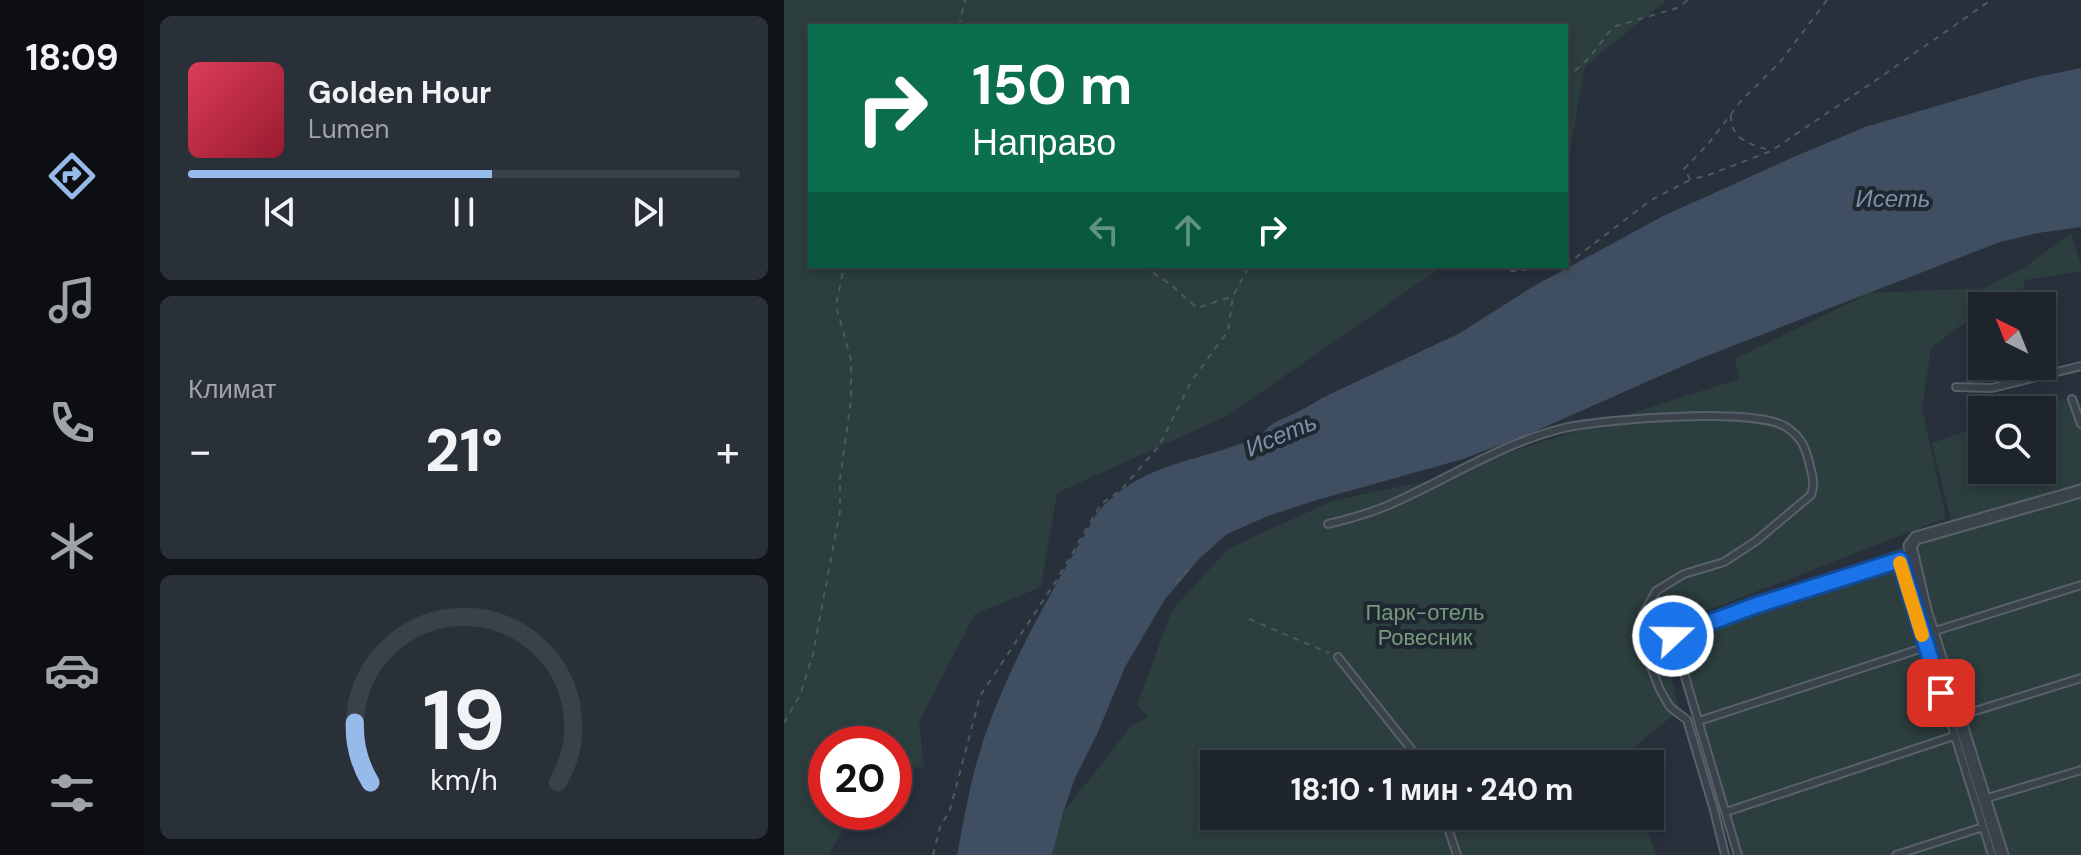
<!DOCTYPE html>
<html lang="ru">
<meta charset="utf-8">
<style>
:root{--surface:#1d242c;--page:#2a3038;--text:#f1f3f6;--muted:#a0a4a9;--line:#3b4148;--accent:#96bbeb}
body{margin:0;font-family:"DM Sans",sans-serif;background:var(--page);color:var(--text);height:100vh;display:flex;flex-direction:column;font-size:30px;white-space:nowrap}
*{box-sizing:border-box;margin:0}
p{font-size:26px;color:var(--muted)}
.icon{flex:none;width:44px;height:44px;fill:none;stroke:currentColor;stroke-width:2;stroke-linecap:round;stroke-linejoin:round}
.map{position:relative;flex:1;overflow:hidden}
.panel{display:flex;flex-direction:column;gap:16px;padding:16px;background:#101418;width:640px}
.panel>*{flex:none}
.guide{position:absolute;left:24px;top:24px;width:760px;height:244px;border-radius:0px;box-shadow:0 4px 12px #0003,0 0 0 2px var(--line);background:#0b6e4f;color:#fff;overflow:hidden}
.needle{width:52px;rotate:317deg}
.tools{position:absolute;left:1184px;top:292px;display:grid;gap:16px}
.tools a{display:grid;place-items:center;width:88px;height:88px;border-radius:0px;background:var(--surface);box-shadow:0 4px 12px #0003,0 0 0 2px var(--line);font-size:40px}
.speed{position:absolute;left:24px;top:726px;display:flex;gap:16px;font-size:40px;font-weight:700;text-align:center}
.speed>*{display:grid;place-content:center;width:104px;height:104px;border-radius:50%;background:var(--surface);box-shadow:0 4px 12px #0003,0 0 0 2px var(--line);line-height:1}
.speed .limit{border:12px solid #d22;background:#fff;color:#111}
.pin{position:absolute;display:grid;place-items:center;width:68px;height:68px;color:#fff;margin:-34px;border-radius:16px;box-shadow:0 4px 12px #0006}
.me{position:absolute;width:88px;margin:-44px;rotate:69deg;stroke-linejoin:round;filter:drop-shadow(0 0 6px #0008)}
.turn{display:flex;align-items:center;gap:28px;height:168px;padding:0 32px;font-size:36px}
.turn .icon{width:104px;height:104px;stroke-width:2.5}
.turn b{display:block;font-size:56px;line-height:68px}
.lanes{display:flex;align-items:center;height:76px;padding:0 32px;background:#0003;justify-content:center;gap:40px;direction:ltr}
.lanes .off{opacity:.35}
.big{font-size:60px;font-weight:700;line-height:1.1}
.panel .widget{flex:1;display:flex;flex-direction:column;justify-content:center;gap:12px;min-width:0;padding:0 28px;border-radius:12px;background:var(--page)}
.panel .dial{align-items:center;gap:0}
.dial svg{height:208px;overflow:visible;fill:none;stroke:var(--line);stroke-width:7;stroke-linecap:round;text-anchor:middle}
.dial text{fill:var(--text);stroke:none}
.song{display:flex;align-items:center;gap:24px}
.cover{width:96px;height:96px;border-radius:12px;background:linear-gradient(135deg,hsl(350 70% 55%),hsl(350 70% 35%))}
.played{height:8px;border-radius:4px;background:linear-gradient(90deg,var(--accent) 55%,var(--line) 55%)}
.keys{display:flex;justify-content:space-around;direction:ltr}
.heat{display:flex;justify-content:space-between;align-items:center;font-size:44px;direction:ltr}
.trip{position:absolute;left:416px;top:750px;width:464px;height:80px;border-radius:0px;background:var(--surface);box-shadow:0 4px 12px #0003,0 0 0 2px var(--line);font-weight:700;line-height:80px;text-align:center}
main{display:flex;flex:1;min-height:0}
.menu{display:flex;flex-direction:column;width:144px;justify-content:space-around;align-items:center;background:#0c0e12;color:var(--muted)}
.menu .icon{width:56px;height:56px}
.menu .active{color:var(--accent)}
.menu b{font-size:36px;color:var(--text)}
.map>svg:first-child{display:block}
</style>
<main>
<nav class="menu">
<b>18:09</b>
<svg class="icon active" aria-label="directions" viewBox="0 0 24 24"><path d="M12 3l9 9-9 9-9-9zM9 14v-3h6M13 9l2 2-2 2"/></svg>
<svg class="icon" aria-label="music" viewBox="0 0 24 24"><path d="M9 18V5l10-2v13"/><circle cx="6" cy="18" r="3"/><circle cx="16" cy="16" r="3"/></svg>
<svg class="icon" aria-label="phone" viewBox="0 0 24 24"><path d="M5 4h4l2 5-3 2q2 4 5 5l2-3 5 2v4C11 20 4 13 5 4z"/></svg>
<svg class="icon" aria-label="climate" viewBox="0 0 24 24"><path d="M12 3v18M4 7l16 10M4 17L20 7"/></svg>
<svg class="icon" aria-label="car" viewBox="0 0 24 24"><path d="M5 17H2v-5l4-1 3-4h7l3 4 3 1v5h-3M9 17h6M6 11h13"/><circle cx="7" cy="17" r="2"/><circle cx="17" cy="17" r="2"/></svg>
<svg class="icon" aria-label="filters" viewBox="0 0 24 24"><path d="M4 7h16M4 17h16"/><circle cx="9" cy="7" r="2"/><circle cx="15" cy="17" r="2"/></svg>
</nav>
<section class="panel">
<div class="widget">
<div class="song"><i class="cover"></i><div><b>Golden Hour</b><p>Lumen</p></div></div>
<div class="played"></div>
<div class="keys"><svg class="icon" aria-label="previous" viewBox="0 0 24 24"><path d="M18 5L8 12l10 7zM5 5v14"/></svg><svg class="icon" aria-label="pause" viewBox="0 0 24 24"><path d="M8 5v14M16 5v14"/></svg><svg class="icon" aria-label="next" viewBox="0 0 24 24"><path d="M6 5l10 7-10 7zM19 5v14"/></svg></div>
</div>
<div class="widget"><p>Климат</p>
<div class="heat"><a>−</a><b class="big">21°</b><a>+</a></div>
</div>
<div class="widget dial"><svg viewBox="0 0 100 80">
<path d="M14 69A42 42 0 1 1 86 69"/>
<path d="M14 69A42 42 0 0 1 8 46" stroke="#96bbeb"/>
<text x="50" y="56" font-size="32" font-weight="700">19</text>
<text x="50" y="72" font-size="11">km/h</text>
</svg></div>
</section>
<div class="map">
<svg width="1297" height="855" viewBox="0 0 1297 855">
<rect width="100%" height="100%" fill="#27303b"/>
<path fill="#2c3e3e" d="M0,0H883L801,66L782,176V26H26V266H659L443,416L273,493L257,587L191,614L135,722L140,767L110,769V744H42V812H69L45,855H0Z
M1287,233L1297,265V271L1241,280L1236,301L1227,306H1198V316L1186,319L1147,348L1138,408L1162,518L876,629L895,710L839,757L841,764H430V816H859L872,855H268L279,813L347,726L364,717L353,705L388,610L445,548L548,501L675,474L695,462L955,379L951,359L1085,293L1200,288L1242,266Z
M1293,395L1297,405V855H951L882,632L1169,529L1148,443L1198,426V470H1258V410H1247Z"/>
<path fill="#3f4f61" d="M1297,68V227L1254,233L1216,242L910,361L754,430L679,459L533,500L484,516L443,534L417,557L381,599L341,667L314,732L291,778L279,813L268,855H173C180,820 186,782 197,748C223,665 270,588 313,513C355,463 414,462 469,439C479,435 484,425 494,421C509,414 523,408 538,398L676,333L750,286L879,216L1012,156L1081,127L1248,78Z"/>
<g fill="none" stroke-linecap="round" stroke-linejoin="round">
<defs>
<path id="service" d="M1172,387L1208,388L1297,366
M1288,399L1297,424
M544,524C565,519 587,513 607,504C664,479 718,443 780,428C818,419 972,407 1002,427C1018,437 1022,449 1026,466C1029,478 1031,484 1027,495L972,541L940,562L900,574L872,591L859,615L862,654L876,690L886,707L903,720L930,810L941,855
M1148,632L1297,585
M554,657L639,764
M1175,716L1297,678
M915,721L1142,647
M1200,799L1297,770
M942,812L1170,736
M660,816L673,855
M954,855L889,636L973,605L1113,559L1116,560L1208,855
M1112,855L1199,827"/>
<path id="minor" d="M1218,855L1141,610L1126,546L1132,538L1297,491"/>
</defs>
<use href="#service" stroke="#586069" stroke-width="10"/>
<use href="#minor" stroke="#586069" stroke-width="15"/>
<path stroke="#4b5b5d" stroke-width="2" stroke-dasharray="6 6" stroke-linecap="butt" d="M1043,0L997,61L957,101L924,144L900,169L906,179L922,176L987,151L1098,76L1207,0
M175,26L181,0
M782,79L805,58L829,27L893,8L904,0
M947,115C946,139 965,144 985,150
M782,265L867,200L906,180
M359,266L386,284L413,308L447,297
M715,266L728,271L780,266
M392,583L406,567
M465,619L545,653
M0,723L16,695L29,654L56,511V479L67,400V360L52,305L60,266
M149,855L156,827L166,810L196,696L274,578L317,504L337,490L375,446L408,380L444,331L449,296L465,266"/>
<use href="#service" stroke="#3a424b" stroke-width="6"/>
<use href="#minor" stroke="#3a424b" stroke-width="11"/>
</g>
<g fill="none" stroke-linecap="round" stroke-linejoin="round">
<defs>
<path id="route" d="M889,636L973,605L1116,560L1157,693"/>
</defs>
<use href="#route" stroke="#114b97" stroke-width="20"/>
<use href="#route" stroke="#1a73e8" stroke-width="14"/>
<path stroke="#f59e0b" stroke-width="14" d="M1116,563L1138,635"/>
</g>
<g text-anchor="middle" stroke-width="8" stroke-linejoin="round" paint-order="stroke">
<g font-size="22" fill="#77997e" stroke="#1f2730">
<text x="641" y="620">Парк-отель<tspan x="641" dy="25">Ровесник</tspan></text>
</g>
<g font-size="24" font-style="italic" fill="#7b8fa6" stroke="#1f2730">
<text x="1109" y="207">Исеть</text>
<text transform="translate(497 435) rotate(-23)" y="8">Исеть</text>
</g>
</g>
</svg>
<div class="tools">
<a><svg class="needle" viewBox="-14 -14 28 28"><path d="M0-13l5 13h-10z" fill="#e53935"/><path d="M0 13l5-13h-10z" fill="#a0a4a9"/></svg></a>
<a><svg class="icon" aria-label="search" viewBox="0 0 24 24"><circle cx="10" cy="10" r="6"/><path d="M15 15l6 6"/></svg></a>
</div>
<div class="speed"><div class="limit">20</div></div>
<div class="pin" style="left:1157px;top:693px;background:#d93025"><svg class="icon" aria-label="arrive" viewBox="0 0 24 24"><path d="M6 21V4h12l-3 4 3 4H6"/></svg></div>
<svg class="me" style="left:889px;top:636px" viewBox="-20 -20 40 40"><circle r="17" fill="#1a73e8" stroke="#fff" stroke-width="3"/><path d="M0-11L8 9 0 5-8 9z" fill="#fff"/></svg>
<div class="trip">18:10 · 1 мин · 240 m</div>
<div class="guide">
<div class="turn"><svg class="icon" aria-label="right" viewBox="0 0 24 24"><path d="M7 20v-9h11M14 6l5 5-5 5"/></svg><div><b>150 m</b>Направо</div></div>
<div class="lanes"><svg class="icon off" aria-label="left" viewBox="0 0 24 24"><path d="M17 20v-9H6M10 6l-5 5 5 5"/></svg><svg class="icon off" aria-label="ahead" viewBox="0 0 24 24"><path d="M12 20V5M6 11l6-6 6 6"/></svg><svg class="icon" aria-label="right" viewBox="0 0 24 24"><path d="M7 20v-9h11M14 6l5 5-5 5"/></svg></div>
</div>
</div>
</main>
